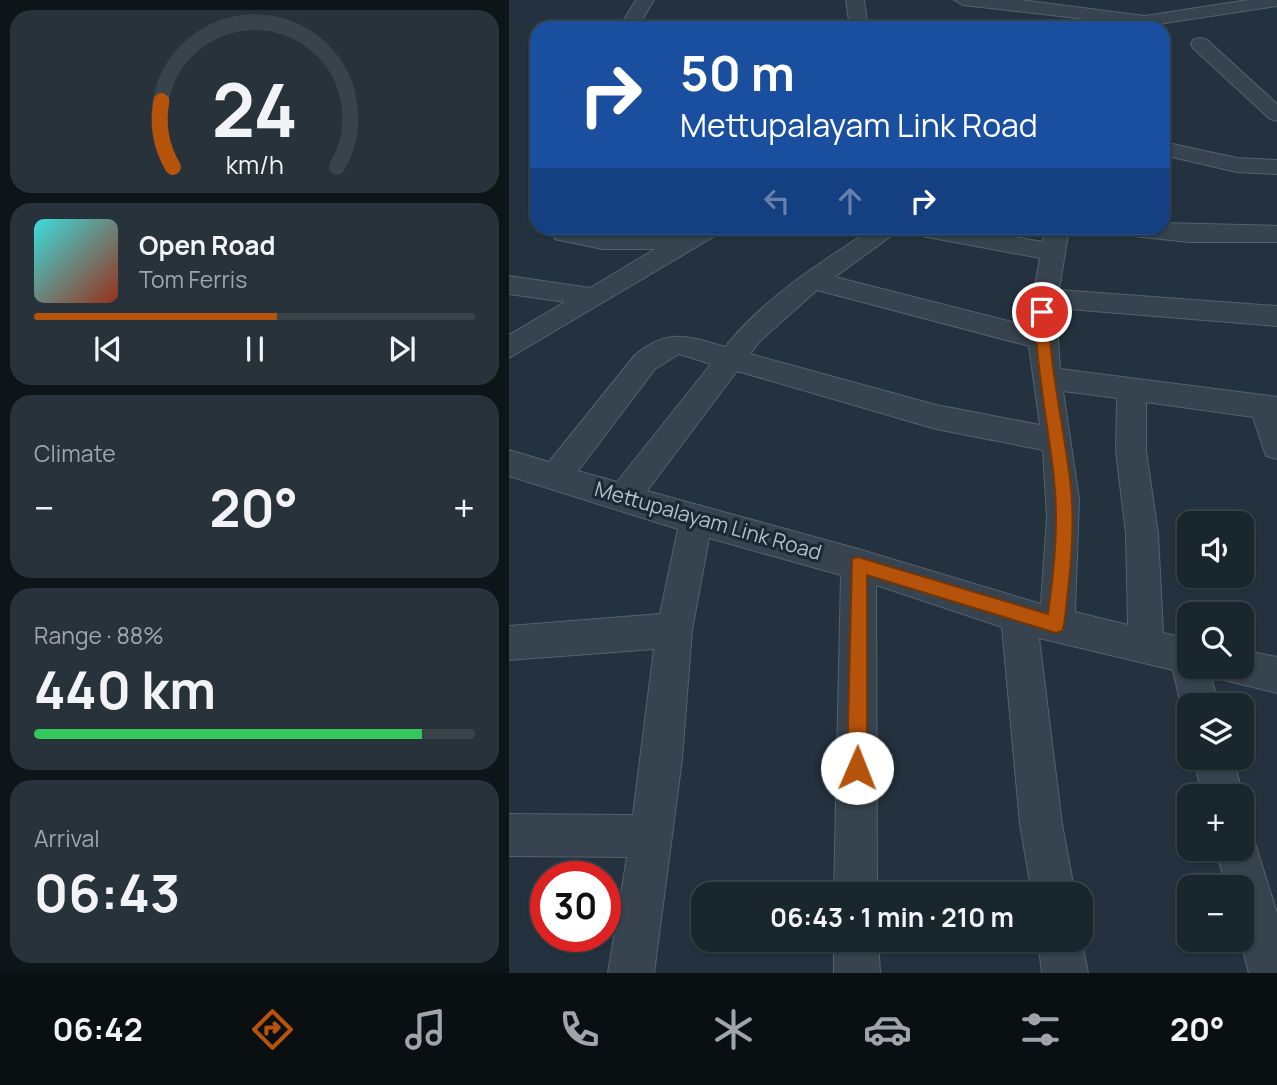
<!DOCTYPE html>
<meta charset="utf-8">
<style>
:root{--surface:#1a262e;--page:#27323a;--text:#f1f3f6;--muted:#9fa5aa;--line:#38434a;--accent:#b45309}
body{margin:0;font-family:Manrope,sans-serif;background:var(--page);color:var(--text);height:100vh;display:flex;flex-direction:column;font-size:26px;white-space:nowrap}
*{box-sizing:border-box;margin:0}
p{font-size:23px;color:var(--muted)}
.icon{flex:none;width:38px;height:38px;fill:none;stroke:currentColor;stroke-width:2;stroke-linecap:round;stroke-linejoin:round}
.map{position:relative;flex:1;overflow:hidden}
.sheet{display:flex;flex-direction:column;gap:10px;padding:10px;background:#0e1519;width:509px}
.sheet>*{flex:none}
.hud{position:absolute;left:21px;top:21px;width:640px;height:214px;border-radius:21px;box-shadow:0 2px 5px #0004,0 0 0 2px var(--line);background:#1a4fa0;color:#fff;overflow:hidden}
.buttons{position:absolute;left:668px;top:511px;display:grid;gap:14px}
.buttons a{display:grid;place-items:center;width:77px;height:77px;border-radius:14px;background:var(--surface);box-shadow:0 2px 5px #0004,0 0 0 2px var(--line);font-size:35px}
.speed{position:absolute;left:21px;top:861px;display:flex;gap:14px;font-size:35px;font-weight:700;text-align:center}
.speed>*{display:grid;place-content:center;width:91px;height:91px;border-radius:50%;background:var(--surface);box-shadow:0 2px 5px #0004,0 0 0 2px var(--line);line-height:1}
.speed .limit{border:10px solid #d22;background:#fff;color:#111}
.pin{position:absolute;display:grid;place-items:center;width:60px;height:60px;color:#fff;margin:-30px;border:4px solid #fff;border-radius:50%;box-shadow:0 2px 7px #0007}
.me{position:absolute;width:77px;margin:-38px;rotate:1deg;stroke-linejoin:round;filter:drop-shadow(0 0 5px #0008)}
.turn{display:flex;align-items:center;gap:24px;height:147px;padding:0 35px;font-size:32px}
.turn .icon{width:91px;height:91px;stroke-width:2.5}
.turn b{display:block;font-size:49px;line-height:60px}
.lanes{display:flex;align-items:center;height:66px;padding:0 35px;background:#0003;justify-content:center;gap:35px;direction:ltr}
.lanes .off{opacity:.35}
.big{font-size:52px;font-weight:700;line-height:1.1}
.sheet .card{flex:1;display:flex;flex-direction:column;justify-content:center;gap:10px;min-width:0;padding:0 24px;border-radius:21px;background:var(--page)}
.sheet .dial{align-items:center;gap:0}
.dial svg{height:182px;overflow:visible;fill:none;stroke:var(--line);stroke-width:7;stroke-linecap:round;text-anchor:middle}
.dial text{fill:var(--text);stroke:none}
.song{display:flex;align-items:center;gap:21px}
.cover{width:84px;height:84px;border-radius:10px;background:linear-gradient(135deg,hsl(180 70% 55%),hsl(10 70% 35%))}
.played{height:7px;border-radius:4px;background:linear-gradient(90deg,var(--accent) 55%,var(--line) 55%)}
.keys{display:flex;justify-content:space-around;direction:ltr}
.heat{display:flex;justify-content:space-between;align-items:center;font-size:38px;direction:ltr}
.charge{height:10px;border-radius:5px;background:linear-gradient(90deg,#34c759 88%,var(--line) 0)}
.trip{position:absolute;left:182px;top:882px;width:402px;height:70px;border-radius:21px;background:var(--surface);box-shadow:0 2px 5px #0004,0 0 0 2px var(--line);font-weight:700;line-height:70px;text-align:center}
.tab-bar{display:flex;height:112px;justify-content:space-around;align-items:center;background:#0a0f12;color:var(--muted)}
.tab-bar .icon{width:49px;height:49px}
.tab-bar .selected{color:var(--accent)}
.tab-bar b{font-size:32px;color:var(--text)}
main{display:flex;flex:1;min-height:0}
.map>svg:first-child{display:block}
</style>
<main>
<section class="sheet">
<div class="card dial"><svg viewBox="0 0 100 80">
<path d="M14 69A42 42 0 1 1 86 69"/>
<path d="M14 69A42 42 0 0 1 9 40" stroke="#b45309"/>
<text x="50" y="56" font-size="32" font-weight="700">24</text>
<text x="50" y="72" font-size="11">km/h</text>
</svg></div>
<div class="card">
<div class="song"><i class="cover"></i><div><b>Open Road</b><p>Tom Ferris</p></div></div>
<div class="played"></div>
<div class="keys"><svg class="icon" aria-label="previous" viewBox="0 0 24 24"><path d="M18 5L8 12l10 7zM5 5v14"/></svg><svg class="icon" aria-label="pause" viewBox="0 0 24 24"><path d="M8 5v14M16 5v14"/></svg><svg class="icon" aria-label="next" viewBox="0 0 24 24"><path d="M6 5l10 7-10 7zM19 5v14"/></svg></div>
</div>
<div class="card"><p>Climate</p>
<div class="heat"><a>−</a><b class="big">20°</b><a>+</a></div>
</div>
<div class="card"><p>Range · 88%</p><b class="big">440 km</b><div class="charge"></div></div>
<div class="card"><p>Arrival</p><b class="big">06:43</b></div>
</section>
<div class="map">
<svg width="768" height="973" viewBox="0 0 768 973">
<rect width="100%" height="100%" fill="#23323e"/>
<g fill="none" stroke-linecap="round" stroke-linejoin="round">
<defs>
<path id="minor" d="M127,0H145L128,28H110Z
M337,0H355L359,28H341Z
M445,0H512L636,16L739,0H768V6L636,26L454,5Z
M691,38L698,40L768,104V121L761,119L684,48L682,44L684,40Z
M654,142L728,158L768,160V174L728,172L654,155Z
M654,223L768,226V242H680L624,236L615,234L612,228H654Z
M40,228H67L93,233H174L183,228H212L209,234L0,358V335L56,302L0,294V276L81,288L146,249H93L46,239Z
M365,228H393L326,277L519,326L531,258L413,236L404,234L401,228H455L534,242L536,228H560L550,290L768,306V326L547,308L551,369L768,397V459L757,456L744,417L637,402V451L649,534L654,633L681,639V667H699L710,705H681V720L672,705L664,670L530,638L553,824L566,894H523L511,824L493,627L367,585L368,894H325L332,575L200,538L183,630L173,759L145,973H99L118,857L0,856V814L124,815L145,649L0,660V626L151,614L169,529L0,476V450L40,462L126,355C159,328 178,336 216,347C256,297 312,262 365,228ZM308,290L520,346L531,425L427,405L241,354L251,341ZM170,354L202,364L108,482L69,471L146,369ZM228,371L427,429L534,450L538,517L532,604L349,549L138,491ZM554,391L608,398L607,451L617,534L619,625L566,612L570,499Z
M733,650L768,657V693L715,680L710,667H733Z
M684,758H724L734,796L733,798L694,796Z
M733,830L743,834L768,913V973H740L731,940L733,887H717L707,849H733Z
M572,938L579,973H533L529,940Z
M325,940H369L371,973H325Z"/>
</defs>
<use href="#minor" stroke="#55616c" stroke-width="2"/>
<use href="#minor" fill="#37434e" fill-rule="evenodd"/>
</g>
<path fill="#b45309" stroke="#753606" stroke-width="2" d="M533,308L539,312C541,368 554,423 561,479C567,527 561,577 555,625L553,631L547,633L358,575V768L355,775L348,778L340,775L338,768L343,559L349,557L539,614C545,570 550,524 545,479C539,423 527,368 526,312Z"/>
<g text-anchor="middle" stroke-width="6" stroke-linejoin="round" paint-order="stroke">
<g font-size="21" fill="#b2bec9" stroke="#1c2833">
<text transform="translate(199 521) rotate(16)" y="7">Mettupalayam Link Road</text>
</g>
</g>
</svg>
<div class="buttons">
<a><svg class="icon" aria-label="sound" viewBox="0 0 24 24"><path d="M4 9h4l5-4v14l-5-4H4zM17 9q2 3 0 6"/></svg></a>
<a><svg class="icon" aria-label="search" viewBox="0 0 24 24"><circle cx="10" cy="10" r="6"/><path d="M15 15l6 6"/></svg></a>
<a><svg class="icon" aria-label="layers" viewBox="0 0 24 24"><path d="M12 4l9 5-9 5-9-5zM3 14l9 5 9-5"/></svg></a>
<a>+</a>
<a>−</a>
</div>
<div class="speed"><div class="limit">30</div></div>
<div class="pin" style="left:533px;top:312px;background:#d93025"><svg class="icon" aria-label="arrive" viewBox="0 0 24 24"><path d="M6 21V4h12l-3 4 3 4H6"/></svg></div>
<svg class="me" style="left:348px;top:768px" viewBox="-20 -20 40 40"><circle r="19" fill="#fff"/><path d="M0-13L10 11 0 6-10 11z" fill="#b45309"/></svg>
<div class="trip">06:43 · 1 min · 210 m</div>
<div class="hud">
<div class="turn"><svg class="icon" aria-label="right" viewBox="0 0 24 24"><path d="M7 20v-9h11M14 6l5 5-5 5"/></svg><div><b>50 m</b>Mettupalayam Link Road</div></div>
<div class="lanes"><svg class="icon off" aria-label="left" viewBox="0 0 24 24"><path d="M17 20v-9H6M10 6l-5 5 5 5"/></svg><svg class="icon off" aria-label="ahead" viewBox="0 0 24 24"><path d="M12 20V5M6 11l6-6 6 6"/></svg><svg class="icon" aria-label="right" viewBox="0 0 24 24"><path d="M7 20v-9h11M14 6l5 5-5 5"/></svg></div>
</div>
</div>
</main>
<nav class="tab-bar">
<b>06:42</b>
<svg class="icon selected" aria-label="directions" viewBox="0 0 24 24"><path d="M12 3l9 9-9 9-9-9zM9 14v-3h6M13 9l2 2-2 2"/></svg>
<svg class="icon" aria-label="music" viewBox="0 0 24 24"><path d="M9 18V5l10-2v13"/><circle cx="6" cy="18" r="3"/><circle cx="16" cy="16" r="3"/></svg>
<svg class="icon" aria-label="phone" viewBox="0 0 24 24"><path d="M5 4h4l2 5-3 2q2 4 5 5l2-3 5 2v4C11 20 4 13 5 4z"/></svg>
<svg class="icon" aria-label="climate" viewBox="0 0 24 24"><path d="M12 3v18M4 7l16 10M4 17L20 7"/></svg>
<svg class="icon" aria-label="car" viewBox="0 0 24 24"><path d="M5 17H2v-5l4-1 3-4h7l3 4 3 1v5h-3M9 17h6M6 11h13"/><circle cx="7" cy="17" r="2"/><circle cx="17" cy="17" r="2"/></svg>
<svg class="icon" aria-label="filters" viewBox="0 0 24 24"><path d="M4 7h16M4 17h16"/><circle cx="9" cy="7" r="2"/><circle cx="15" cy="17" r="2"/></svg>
<b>20°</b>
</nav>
